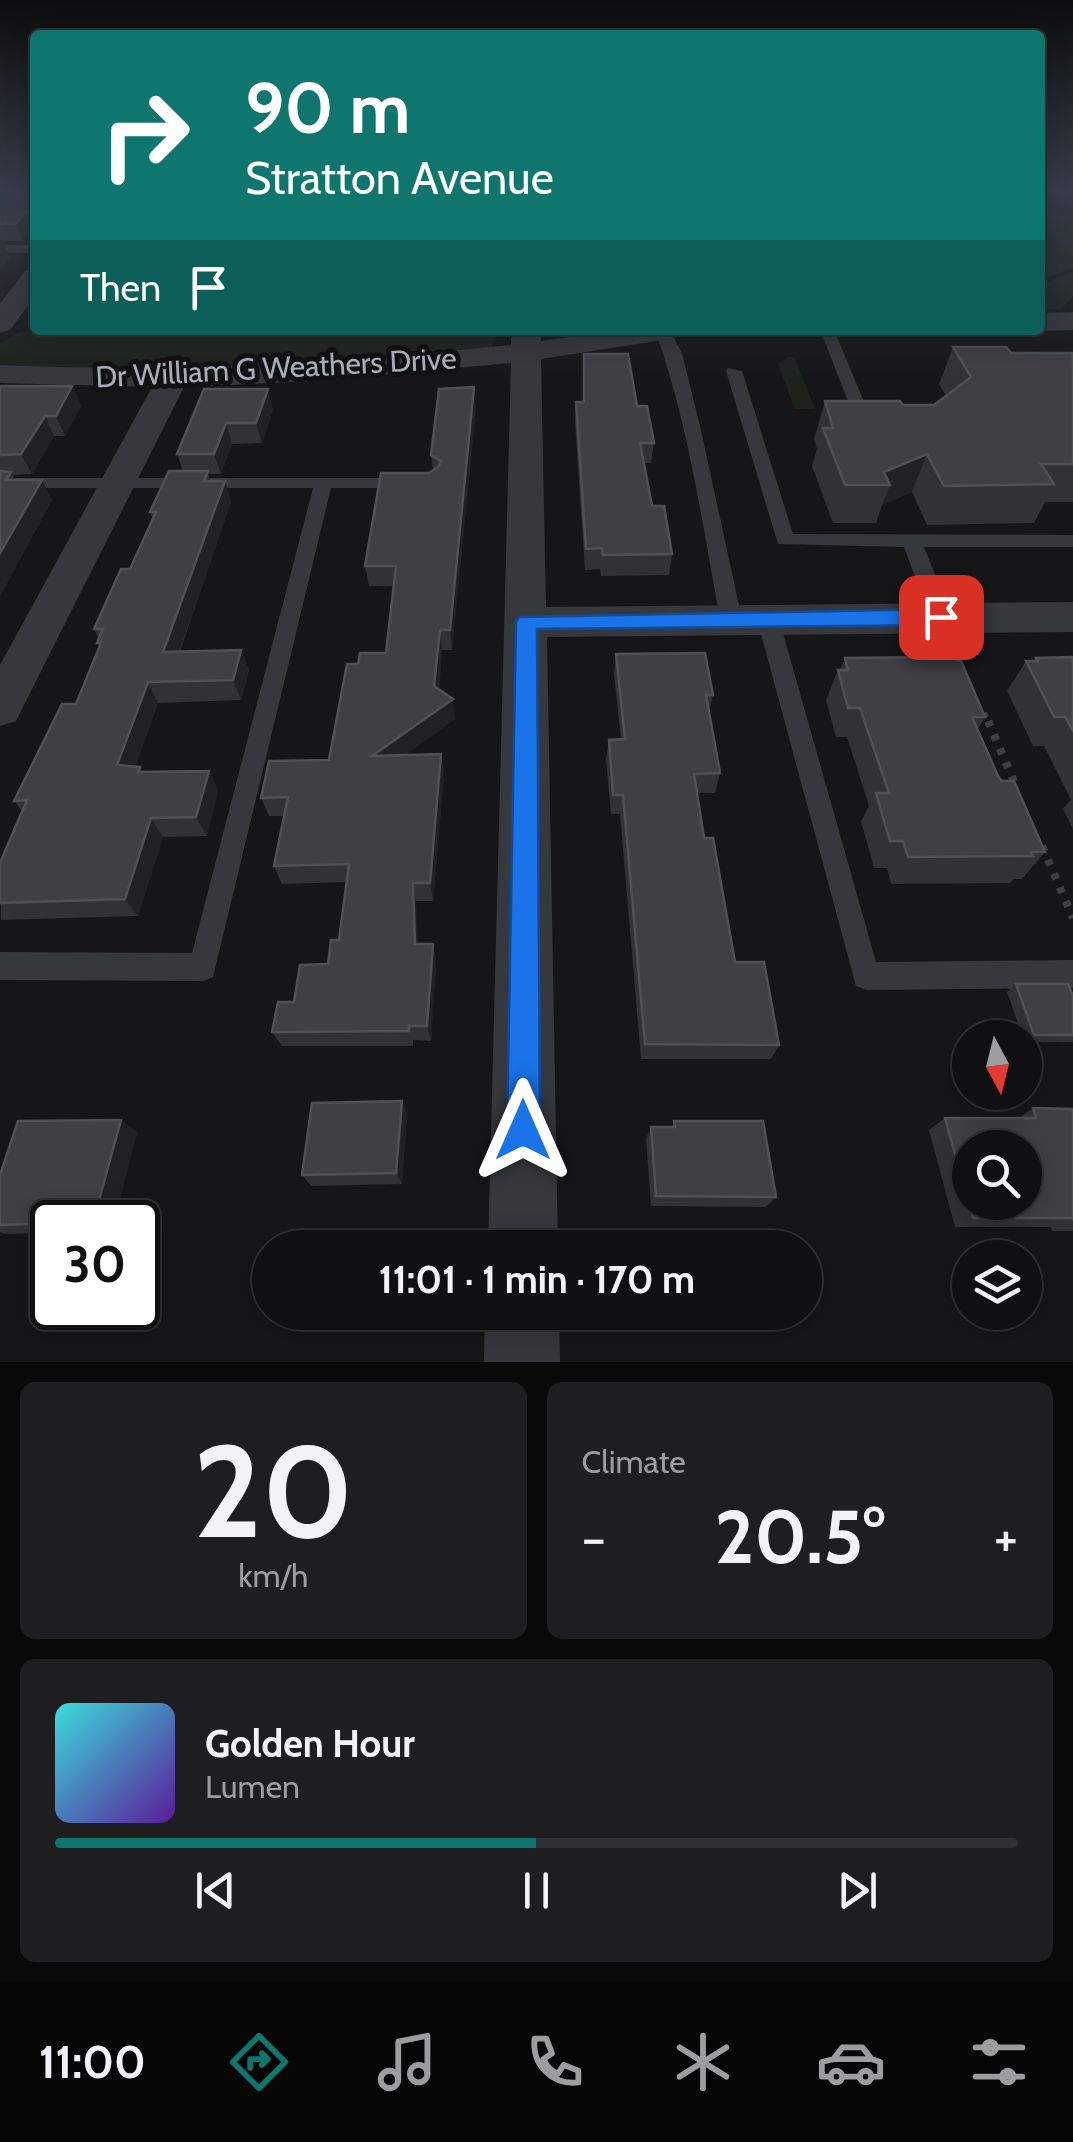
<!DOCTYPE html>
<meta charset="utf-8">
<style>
:root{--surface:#101012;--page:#1e1e20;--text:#f1f3f6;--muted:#9c9d9f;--line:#303032;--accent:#0f766e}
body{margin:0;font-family:Cabin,sans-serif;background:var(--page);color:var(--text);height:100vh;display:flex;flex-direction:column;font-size:38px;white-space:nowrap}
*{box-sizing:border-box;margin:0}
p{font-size:32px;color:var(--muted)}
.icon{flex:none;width:55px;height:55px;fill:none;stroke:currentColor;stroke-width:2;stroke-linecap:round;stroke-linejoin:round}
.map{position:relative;height:1362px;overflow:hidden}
.details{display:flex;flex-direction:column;gap:20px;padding:20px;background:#09090a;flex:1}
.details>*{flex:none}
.top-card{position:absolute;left:30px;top:30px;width:1015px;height:305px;border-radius:10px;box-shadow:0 5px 25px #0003,0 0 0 2px var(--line);background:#0f766e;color:#fff;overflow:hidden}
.needle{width:65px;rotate:173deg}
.buttons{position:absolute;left:952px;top:1020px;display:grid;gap:20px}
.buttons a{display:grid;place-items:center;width:90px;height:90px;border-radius:50%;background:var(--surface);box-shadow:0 5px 25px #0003,0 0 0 2px var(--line);font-size:50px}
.speed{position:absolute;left:30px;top:1200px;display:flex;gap:20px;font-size:50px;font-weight:700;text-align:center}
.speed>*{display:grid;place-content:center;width:130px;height:130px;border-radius:50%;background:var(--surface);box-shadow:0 5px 25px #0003,0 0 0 2px var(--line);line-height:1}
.speed .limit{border:5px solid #111;border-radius:15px;background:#fff;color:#111}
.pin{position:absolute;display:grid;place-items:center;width:85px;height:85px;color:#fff;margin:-42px;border-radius:20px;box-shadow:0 5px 15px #0006}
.me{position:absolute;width:110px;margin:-55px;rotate:0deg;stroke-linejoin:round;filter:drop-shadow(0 0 8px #0008)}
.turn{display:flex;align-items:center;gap:35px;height:210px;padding:0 50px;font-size:45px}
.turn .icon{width:130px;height:130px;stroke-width:2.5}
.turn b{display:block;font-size:70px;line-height:85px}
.then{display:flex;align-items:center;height:95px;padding:0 50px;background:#0003;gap:20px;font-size:38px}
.big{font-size:75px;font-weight:700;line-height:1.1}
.details .tile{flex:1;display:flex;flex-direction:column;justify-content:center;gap:15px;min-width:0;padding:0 35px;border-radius:15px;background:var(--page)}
.details .dial{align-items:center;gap:0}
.dial b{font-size:130px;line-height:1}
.song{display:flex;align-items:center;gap:30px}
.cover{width:120px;height:120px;border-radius:15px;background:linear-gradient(135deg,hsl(180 70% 55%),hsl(270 70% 35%))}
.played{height:10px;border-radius:5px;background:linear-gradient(90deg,var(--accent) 50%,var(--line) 50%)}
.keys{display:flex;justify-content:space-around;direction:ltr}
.heat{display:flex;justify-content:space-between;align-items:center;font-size:55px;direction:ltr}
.details .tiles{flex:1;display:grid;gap:20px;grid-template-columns:1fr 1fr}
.tile:last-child{grid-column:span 2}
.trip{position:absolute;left:252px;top:1230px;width:570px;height:100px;border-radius:50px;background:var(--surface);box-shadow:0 5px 25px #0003,0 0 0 2px var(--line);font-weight:700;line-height:100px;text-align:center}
.dock{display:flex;height:160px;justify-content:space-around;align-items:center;background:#060607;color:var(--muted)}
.dock .icon{width:70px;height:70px}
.dock .current{color:var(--accent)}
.dock b{font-size:45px;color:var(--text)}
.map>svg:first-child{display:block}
</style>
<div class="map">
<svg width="1073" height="1362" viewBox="0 0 1073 1362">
<rect width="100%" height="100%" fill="#161618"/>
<path fill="#1c231d" d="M1040,215H1069L1073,219V268L1040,280V248L1063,247L1040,223Z
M1073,272V296L1061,309H1040L1043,284Z
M39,330H495L492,348L236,368H0V343L17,333Z
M787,357H794L815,409H795L778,364Z"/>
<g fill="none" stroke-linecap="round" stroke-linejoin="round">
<path stroke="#3d3f44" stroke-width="6" stroke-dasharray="5 8" stroke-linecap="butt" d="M984,713L989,724"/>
<path stroke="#3d3f44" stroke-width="8" stroke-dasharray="6 9" stroke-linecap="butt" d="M988,721L1015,784
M1042,846L1073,918"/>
<path fill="#37383d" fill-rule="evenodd" d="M0,245H35V253H0Z
M655,330H669L682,353L700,426L742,619L731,626L720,619C702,522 688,422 655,330Z
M824,330H838L837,337L867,409L865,412L851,409L823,337Z
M728,368L742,371L793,534L1073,535V547H924L952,617L941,624L930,617L904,547L778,544L726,371Z
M0,478H406L415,483L406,488H331L213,977L203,981L0,980V952L192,953L313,488H0Z
M768,612L779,619L876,962L1073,960V988L866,990L856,986L757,619Z"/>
<path fill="#37383d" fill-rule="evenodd" d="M35,269V296L10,330L0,333V304L25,271Z
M1073,312V330L1040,331L1037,330L1040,313Z
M511,330H541V341L621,330H684L679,336L669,339L541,359L546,607L1073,602V632L547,637L558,1248H488L511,363L315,381L184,387L16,721L0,726V665L152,387L0,383V365C171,373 341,363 511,345Z
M485,1312H559L560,1362H484Z"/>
</g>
<path fill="#323236" d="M0,188H35V229H33L23,241H3L10,257L0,269Z
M1065,188H1073V196Z
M953,347L1011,353H1073V502H1045L1034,523L927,525L912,492L882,505L876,523H833L812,466L817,449L814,439L825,401L934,405L946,396L939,384Z
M584,354L637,406L654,443L651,463H644L652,506L672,554L669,575L601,576L600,569L585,570L575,423L576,402H583Z
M0,386H72L81,406L65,436H54L32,474L13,475L15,480L52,500L0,596Z
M204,389L273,409L262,443L232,444L221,474H208L211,481H225L231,502L180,651L241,650L249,670L241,700L158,703L135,767L143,772L209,771L218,791L207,836L163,837L138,916L1,920L0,863L22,811L14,801L76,704L100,647L97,643L99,639L94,629L130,569L153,519L150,512L183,471L177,454Z
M476,407L452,650H442L439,689L455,719L405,755L441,754L444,774L433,901H416L418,944H433L436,961L431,1041L413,1040V1046H282L272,1032L294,1002L328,964L339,940L347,882L282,884L274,866L284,816H269L261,798L329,760L358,664L386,653L393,586H369L365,566L429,473L433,470L431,455Z
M616,654L713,695L709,712L720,773L715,793H697L704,838L735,962L779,1045L771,1059H641L620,814H611L606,760L609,740L621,739L614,674Z
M1073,657V829L1063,809L1071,800L1044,746H1033L1007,691L1026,661H1034L1036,658Z
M845,658L985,717L978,729L998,776L1045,852L1022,879H1014L1010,883L891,884L887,868H874L861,821L869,806L847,737H836L826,700L838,670H840Z
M1016,984L1073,996V1042H1025V1038H1023L1007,992Z
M402,1101L407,1113L402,1184L311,1186L302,1175Z
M1033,1108L1073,1109V1231H1052L1051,1227H955L929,1130L945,1118H1019Z
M674,1121L776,1197L766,1207L651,1206L646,1139L651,1127H672Z
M137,1132L114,1222H52V1233L6,1234L0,1232V1175Z"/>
<path fill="#212124" d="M26,212L33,229L23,241L15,224Z
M2,239L10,257L0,269V242Z
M72,386L81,406L65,436L56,416Z
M474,387L476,407L452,650L450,630Z
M268,389L273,409L262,443L256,423Z
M45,416L54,436L32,474L21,454Z
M226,423L232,444L221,474L214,454Z
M927,454L912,492L882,505L890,485L884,472Z
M42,480L52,500L0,596V553Z
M225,481L231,502L172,672L163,652Z
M440,630L442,650L437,706L434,686Z
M241,650L249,670L241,700L233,680Z
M148,682L158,703L129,784L117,765Z
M453,699L455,719L377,776L372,756Z
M441,754L444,774L433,901L430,883Z
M209,771L218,791L207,836L196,817Z
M151,818L163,837L138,916L125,899Z
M413,883L416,901L419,960L415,944Z
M433,944L436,961L431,1041L427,1026Z
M402,1101L407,1113L402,1184L396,1173Z
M121,1120L137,1132L114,1222H93Z"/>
<path fill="#3f3f44" stroke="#4f5156" stroke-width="2.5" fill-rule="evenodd" d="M0,188H35V212H26L15,224H0Z
M953,347H1006L1011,353H1073V464H1041L1054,484L944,486L927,454L884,472L890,485H845L823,428H833L825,401H900L903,405H934L971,377Z
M584,354H628L637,406H647L654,443H640L652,506H664L672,554L603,555L602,548L586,549L576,402H584Z
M0,386H72L56,416H45L21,454L0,455Z
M474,387L450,630H440L434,686L453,699L372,756L441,754L430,883H413L415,944H433L427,1026H409V1031L272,1032L278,1002H294L300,965L328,964L331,940H339L349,864L274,866L288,797L261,798L269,761L329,760L347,664H358L360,653H386L396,566H365L381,473H429L439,466L441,461L431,455L439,389Z
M204,389H268L256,423H226L214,454H177Z
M0,471L11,472L6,480H42L0,553Z
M169,471H208L204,481H225L163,652L241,650L233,680L148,682L117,765L140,767L138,772L209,771L196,817L151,818L125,899L0,903V863L27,800L14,801L62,704H76L101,643H97L103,629H94L121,569H130L156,512H150Z
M705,653L713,695H706L720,773L694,774L704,838H713L735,962H764L779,1045L645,1044L623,795H613L609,740L625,739L616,654Z
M949,657L961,661L985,717H972L998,776L1002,781H1014L1045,852H1031L1033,856L908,857L903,841H890L876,793H889L860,708H848L838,670H848L845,658Z
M1073,657V731L1065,717H1054L1026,661H1038L1036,658Z
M1016,984H1068L1073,996V1035H1034Z
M402,1101L396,1173L302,1175L312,1103Z
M1033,1108L1073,1109V1219L1072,1218H973L945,1118H1036ZM970,1148H1025V1202H970Z
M121,1120L93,1222L0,1225V1175L18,1121Z
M674,1121H763L776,1197L656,1196L651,1127H675Z"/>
<linearGradient id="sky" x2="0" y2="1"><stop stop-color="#0c0c0d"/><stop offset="0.5" stop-color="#363c48"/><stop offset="1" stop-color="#363c48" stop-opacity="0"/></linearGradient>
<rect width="1073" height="379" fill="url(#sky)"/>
<path fill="#1a73e8" stroke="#114b97" stroke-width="2.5" d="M941,609L952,617L941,625L537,629L540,1130L535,1142L523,1147L512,1142L507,1130L516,622L519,617Z"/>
<g text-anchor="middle" stroke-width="10" stroke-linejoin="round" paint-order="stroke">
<g font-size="30" fill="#a8adb8" stroke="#111113">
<text transform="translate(276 368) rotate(-3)" y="10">Dr William G Weathers Drive</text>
</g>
</g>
</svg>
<div class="buttons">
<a><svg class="needle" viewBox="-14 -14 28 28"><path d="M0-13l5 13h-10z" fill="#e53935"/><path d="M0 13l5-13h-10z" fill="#9c9d9f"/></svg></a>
<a><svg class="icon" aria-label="search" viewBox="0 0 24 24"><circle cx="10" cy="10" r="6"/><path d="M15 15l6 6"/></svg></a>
<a><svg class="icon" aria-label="layers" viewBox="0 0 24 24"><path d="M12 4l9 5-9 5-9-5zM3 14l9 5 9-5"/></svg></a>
</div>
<div class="speed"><div class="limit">30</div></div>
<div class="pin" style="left:941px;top:617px;background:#d93025"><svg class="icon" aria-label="arrive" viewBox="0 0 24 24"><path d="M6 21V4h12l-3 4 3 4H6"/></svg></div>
<svg class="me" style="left:523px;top:1130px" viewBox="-20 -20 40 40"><path d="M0-17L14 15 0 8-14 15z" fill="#1a73e8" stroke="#fff" stroke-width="4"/></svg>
<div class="trip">11:01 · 1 min · 170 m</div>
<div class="top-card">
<div class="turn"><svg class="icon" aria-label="right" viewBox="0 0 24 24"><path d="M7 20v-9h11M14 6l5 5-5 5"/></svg><div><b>90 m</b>Stratton Avenue</div></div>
<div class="then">Then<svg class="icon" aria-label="arrive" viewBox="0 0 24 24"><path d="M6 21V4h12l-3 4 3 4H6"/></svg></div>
</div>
</div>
<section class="details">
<div class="tiles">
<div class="tile dial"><b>20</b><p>km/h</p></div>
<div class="tile"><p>Climate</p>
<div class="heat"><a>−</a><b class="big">20.5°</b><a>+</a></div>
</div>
<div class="tile">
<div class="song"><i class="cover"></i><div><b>Golden Hour</b><p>Lumen</p></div></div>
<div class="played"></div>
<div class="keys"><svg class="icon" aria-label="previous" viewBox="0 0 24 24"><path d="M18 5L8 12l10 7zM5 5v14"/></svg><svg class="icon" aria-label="pause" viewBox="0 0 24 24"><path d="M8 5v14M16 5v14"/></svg><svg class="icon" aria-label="next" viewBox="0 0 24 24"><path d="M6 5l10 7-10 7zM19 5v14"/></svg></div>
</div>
</div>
</section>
<nav class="dock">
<b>11:00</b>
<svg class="icon current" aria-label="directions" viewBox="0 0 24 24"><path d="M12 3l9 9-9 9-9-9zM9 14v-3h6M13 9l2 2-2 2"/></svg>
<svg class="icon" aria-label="music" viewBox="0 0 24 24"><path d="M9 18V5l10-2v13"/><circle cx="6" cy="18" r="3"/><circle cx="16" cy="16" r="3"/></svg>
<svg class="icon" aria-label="phone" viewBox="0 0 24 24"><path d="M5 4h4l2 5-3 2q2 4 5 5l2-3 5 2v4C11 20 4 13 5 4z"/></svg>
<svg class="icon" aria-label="climate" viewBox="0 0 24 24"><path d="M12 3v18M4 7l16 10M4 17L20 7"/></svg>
<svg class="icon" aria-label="car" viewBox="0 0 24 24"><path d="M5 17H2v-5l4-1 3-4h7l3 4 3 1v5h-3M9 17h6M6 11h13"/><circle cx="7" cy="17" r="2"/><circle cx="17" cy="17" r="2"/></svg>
<svg class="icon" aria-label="filters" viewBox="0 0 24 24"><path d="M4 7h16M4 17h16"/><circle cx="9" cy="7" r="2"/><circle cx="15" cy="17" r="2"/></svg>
</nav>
